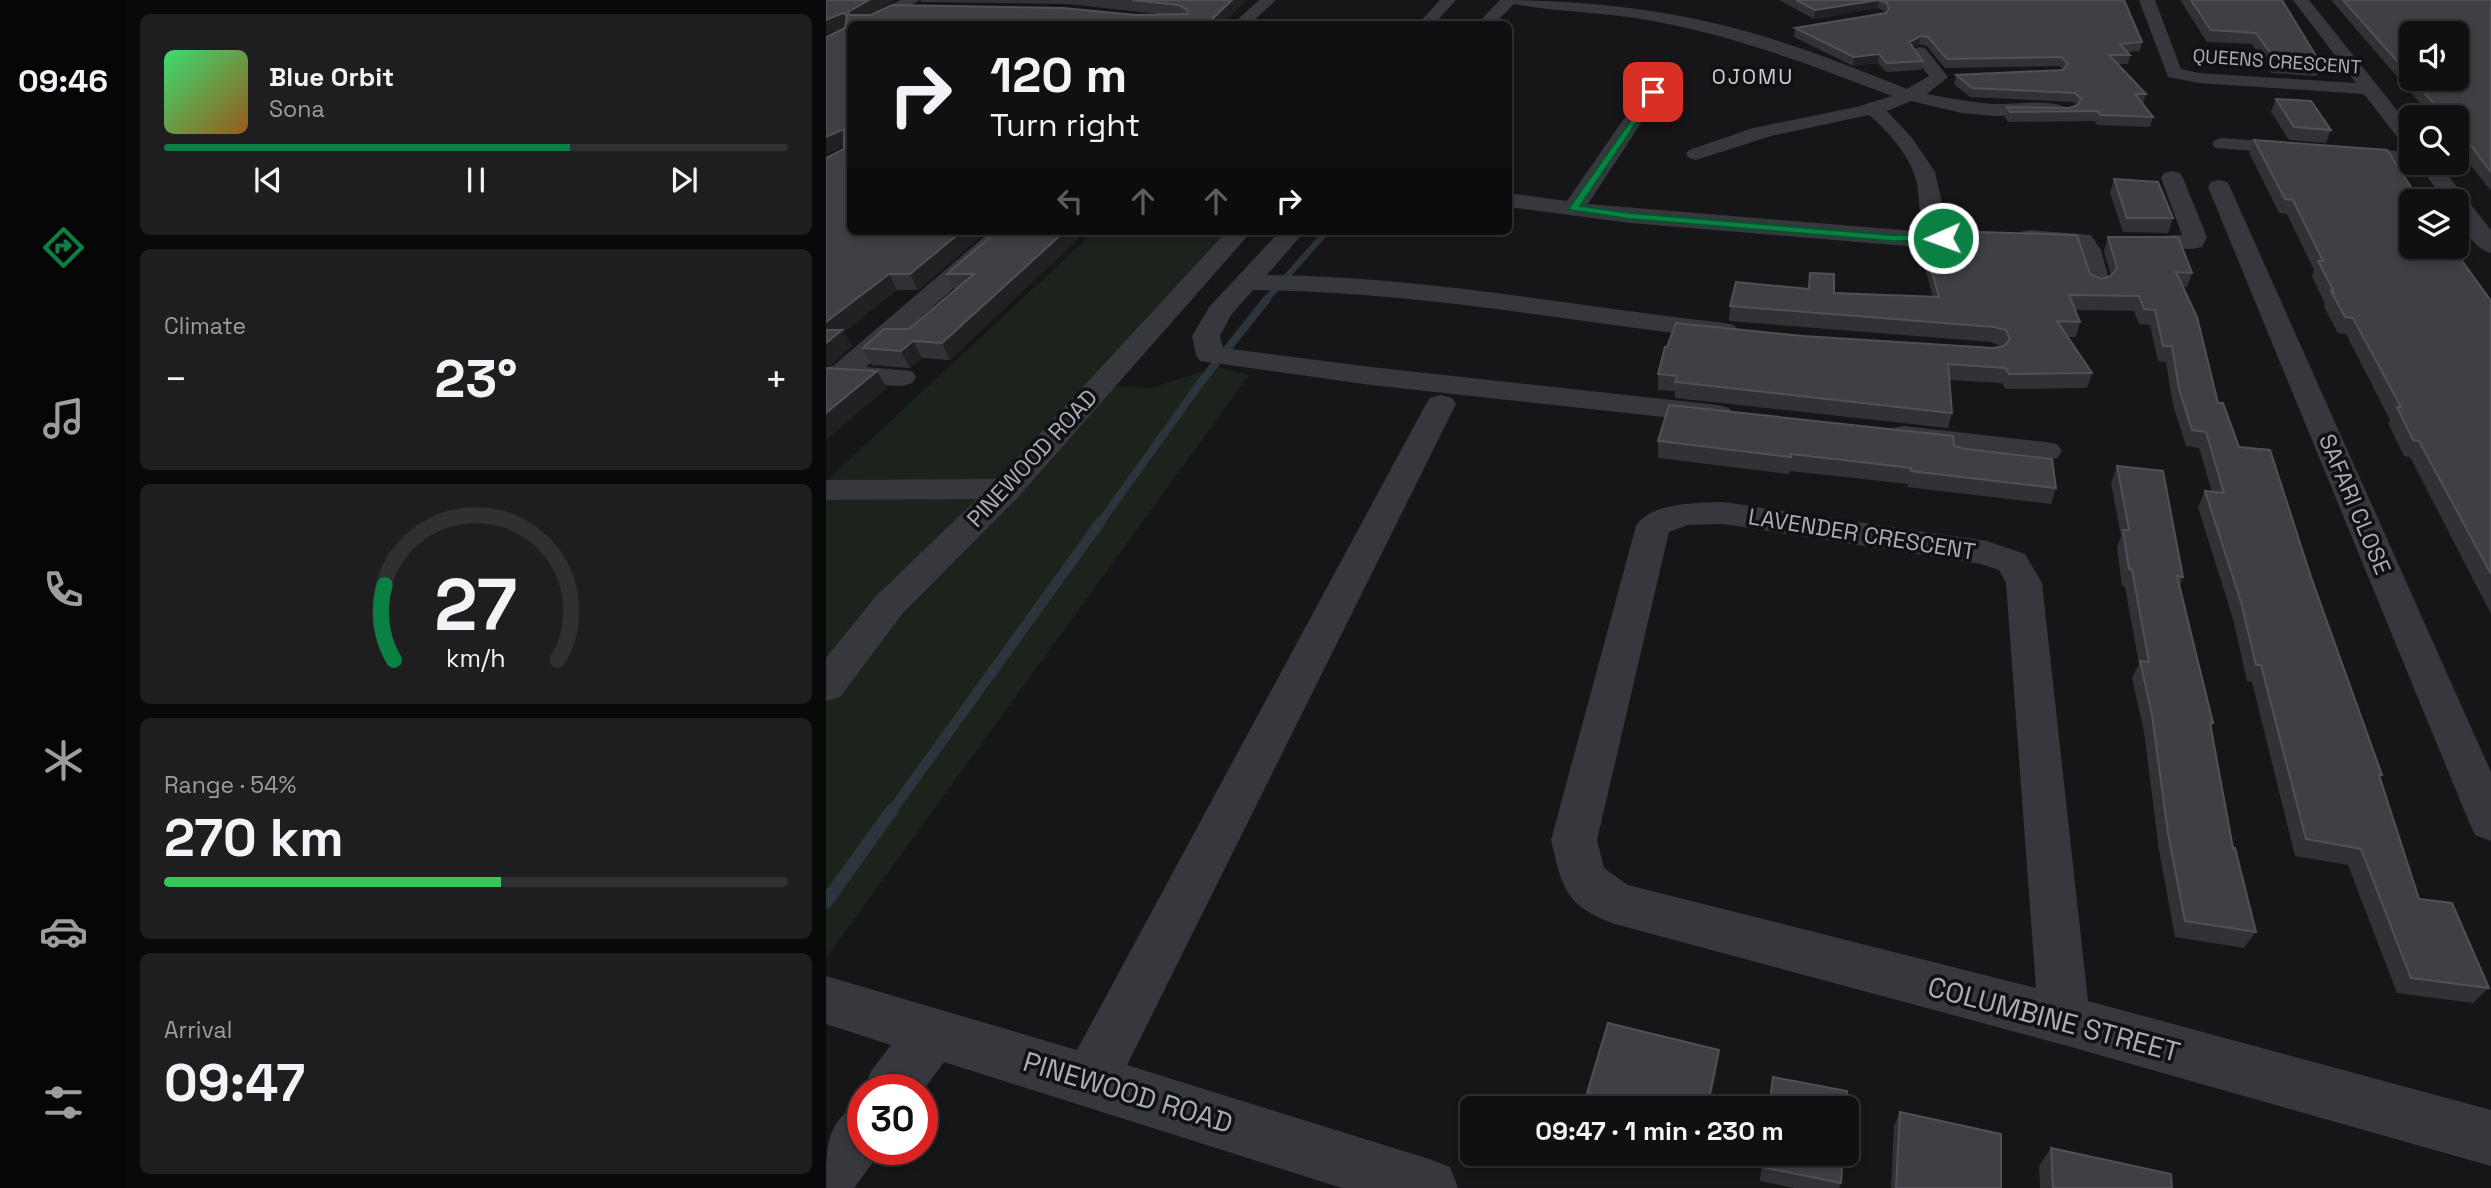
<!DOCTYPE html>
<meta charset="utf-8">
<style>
:root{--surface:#101012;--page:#1e1e20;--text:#f1f3f6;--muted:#9c9d9f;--line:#303032;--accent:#0b8043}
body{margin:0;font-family:"Space Grotesk",sans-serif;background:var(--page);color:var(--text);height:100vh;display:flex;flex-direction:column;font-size:26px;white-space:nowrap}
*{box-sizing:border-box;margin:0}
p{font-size:23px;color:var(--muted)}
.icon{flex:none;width:38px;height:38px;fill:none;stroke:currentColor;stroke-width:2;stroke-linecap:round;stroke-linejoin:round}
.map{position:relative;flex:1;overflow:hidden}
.drawer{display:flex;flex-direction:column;gap:14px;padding:14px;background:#09090a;width:700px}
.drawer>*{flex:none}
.top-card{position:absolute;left:21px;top:21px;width:665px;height:214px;border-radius:10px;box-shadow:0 4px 10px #0003,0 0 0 2px var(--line);background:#101012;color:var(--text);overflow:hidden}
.tools{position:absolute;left:1573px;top:21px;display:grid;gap:14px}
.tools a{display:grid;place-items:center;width:70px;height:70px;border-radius:10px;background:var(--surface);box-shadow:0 4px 10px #0003,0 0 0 2px var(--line);font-size:35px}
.speed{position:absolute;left:21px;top:1074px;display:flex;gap:14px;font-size:35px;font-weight:700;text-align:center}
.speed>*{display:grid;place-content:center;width:91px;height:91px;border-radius:50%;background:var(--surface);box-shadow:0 4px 10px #0003,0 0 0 2px var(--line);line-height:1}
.speed .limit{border:10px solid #d22;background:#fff;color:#111}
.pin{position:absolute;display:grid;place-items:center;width:60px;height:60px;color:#fff;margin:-30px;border-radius:14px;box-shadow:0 4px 10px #0006}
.me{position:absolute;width:77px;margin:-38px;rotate:268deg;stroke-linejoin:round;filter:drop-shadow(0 0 5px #0008)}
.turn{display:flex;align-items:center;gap:24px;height:147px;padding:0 28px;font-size:32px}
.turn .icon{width:91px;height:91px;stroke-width:2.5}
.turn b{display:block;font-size:49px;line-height:60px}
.lanes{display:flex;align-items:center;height:66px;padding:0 28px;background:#0003;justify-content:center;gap:35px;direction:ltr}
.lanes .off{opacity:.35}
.big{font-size:52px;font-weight:700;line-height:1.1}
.drawer .widget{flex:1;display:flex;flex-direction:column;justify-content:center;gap:10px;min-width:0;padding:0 24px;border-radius:10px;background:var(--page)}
.drawer .dial{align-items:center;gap:0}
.dial svg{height:182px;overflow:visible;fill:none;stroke:var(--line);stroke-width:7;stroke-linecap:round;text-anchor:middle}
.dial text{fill:var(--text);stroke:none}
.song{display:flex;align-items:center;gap:21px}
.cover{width:84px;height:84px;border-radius:10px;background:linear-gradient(135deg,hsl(140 70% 55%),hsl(30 70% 35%))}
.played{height:7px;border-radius:4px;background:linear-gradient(90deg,var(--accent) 65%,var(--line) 65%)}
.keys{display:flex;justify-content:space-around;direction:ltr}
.heat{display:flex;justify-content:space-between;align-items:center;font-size:38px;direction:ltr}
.charge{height:10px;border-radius:5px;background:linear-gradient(90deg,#34c759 54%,var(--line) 0)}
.trip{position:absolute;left:634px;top:1096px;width:399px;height:70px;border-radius:10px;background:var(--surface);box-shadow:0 4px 10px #0003,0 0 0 2px var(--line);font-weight:700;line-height:70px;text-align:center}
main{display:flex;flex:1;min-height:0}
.tabs{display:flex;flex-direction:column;width:126px;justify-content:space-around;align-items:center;background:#060607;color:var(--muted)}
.tabs .icon{width:49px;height:49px}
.tabs .on{color:var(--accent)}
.tabs b{font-size:32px;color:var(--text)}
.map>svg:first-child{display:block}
</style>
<main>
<nav class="tabs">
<b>09:46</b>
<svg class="icon on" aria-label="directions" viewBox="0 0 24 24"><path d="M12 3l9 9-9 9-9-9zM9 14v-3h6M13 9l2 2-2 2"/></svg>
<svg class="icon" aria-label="music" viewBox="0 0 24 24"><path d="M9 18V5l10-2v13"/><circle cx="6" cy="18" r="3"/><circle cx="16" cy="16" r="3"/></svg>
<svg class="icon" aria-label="phone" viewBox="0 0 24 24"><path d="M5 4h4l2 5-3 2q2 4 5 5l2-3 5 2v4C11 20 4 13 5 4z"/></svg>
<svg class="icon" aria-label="climate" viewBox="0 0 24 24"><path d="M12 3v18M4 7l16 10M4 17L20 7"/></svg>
<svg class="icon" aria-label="car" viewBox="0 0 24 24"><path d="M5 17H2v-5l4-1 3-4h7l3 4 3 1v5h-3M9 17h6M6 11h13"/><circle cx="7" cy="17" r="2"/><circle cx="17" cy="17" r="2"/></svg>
<svg class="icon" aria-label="filters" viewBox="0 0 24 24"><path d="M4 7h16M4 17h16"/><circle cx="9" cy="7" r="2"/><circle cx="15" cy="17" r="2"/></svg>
</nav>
<section class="drawer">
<div class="widget">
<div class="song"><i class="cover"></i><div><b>Blue Orbit</b><p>Sona</p></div></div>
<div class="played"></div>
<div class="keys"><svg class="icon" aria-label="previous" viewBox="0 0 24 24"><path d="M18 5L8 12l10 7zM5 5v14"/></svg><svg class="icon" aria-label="pause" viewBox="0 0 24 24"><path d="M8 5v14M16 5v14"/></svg><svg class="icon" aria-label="next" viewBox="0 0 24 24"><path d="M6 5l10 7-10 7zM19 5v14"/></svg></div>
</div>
<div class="widget"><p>Climate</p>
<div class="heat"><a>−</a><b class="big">23°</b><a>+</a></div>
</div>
<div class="widget dial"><svg viewBox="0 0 100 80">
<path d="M14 69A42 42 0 1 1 86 69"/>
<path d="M14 69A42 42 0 0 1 10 36" stroke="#0b8043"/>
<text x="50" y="56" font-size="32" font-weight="700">27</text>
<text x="50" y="72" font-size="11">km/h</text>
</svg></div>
<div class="widget"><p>Range · 54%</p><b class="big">270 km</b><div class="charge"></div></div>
<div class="widget"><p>Arrival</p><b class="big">09:47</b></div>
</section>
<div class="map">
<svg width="1665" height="1188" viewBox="0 0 1665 1188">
<rect width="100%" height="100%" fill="#161618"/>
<path fill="#1c231d" d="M269,231H403L279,385L325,388L391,367L423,375L0,958V481Z"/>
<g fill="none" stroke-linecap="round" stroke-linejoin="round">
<path stroke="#2c353c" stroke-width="6" d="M439,301L501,231"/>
<path stroke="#2c353c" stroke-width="8" d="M274,523L375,382L441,299"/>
<path stroke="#2c353c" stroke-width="10" d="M65,812L275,521"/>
<path stroke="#2c353c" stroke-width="13" d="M0,902L66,810"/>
<path fill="#37383d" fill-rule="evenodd" d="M74,0H94L50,24H30Z
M433,0H450L424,24H407Z
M614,0H630L608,24H592Z
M674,0C756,0 840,9 919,31C974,46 1028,68 1081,89L1103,76L1084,52L1093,47L1099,48L1122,77L1101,94C1122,98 1144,102 1166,104C1182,105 1232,98 1241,109L1231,115L1169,116L1136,113L1085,101L1061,111L1086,138L1109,172L1122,229L1152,230L1156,235L1152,240L1144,242L1092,247L804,223L682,207V193L741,201L820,87L827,85L836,91L762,204L1100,232C1092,216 1094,200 1091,183C1085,157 1063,132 1043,115L945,136L870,160L863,158L860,154L863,150L927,128L1030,107L1066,96C985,65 907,35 821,20C777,12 732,12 688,4L668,24H651Z
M1313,0H1329L1355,69L1373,73L1530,83L1467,0H1483L1586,129V149L1579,147L1538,94L1373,83L1342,77Z
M1396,138L1586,152V163H1612L1665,230V253C1645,248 1631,220 1631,201H1619L1591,163L1389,148L1386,144L1389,140Z
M1346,171L1354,173L1357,178L1381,237L1376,247L1367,249L1295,248L1292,243L1295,238L1356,235L1335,178L1338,173Z
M1393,180L1401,182L1404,187L1665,772V841L1649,835L1643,822L1382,187L1385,182Z
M1202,230L1265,235L1275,250L1284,283L1280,288L1271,291L1262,288L1249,247L1194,242L1190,237L1194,232Z
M165,231H191L40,367L86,371L90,377L86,383L76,386L0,383V367L7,366Z
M401,231H426L193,496L76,614L14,697L0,701V658L50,596L151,499L0,500V480L172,479Z
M454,231H479L441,275C594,276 746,306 898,323L908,325L912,331L908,337L898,339C741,321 586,291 427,290L405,315L394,336L397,348L545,367L892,405L903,408L907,414L903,420L892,423L545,385L374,361L370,355L366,336L384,306Z
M615,395L626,398L630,404L301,1065L603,1159L624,1167L632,1188H516L118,1062L96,1092L37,1090L45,1071L65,1045L0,1024V976L251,1050L600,404L604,398Z
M1078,426L1220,442L1231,444L1236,451L1231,458L1220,460L1067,442L1062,435L1067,428Z
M897,502L1161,541L1199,554L1216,583L1262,1001L1665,1110V1166L1238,1045L789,924C739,906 736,887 725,840L810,526C825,502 871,503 897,502ZM897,524L1155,564L1173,570L1180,583L1210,988L802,885L778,868L771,840L843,532L862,525Z
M37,1101V1150H56L28,1188H0C0,1145 0,1120 37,1101Z"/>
</g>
<path fill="#323236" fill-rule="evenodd" d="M0,0H69L43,15L333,14L241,4L95,2L94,0H421L396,24H24V231H161L92,290H71L18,332L26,346L6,364L0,365V158L18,149L20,26L0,34Z
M953,0H1298L1316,42L1314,51L1301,52L1304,55L1302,64H1292L1320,94L1317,104L1327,117L1324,127L1271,125L1269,121L1182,122L1179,117L1181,107L1243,108L1250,105L1247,102L1144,97L1128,84L1130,75L1237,70L1234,66L1119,68L1101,46L1093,44L1087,48L1097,61L1095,70L1060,72L1052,63L1027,66L968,37L969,28L1060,13V12L1052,8L988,19Z
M1354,0H1456L1495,64L1491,76L1445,73L1426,44L1381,42Z
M1505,0H1665V191L1642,162L1643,160L1631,146V117H1606ZM1586,33L1631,79H1586Z
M1450,99L1505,130L1500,143L1463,140L1445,112Z
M1428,140L1594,201L1665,301V614L1584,457L1578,456L1562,423L1564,420L1520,334L1512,333L1498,307L1499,304L1486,276L1488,270L1461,214L1453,213L1423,153Z
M1288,179L1347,218L1342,233L1297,232L1284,193Z
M171,231L124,360L96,358L84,368L46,365L37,348L83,329L129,290L121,274Z
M1096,235L1264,274L1275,279L1285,276L1278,251L1282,237L1366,273L1361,287H1357L1392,403L1413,447L1485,577L1556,775L1554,778L1593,899L1663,988L1647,1003L1571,993L1522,865L1469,856L1426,682L1421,681L1407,619L1372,507L1379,491L1386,492L1373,448L1360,446L1347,405L1340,362L1332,361L1324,325L1313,324L1308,311L1249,310L1254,322L1250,337H1241L1266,373L1261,388L1179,389L1176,383L1123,380L1126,413L1122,428L849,398V391L832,390V374L977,336L1167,348L1177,347L1165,342L903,321L904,306L982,289L984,273L1008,293L1107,297L1094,249Z
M832,441L1128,446L1230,488L1225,504L1081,487L1082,484L964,471L963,474L832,458Z
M1291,466L1357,577L1354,585L1387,723L1385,728L1407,848L1430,932L1418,948L1349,937L1333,850L1318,732L1306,678L1313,664L1299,587L1296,586L1291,547L1295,536L1285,483Z
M892,1065L883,1108L763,1107L761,1093Z
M1074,1112L1175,1188H1065L1068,1126Z
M1225,1148L1346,1188H1214L1213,1166Z
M937,1153H1017L1015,1183L1013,1188H968L934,1181Z"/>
<path fill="#212124" d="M43,0H69L27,24L22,12Z
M406,0H421L396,24H381Z
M1053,0L1052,8L988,19L989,10Z
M17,13L23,25L0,34V20Z
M1095,36L1093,44L1081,51L1083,42Z
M1053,54L1052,63L1027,66L1028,57Z
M18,129L24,143L0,155V137Z
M136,231H161L92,290L84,274Z
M239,231H261L124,360L116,343Z
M63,274L71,290L18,332L26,346L6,364L0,365V322Z
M87,341L96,358L84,368L75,351Z
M51,371L61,388L0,440V413Z
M893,1050L892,1065L883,1108H881Z"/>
<path fill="#3f3f44" stroke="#4f5156" stroke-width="2" d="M0,0H43L22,12L24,15H45L66,5L237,8L310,15L362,14L361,10L353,5L306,0H406L381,24H24V231H136L84,274H63L0,322V158L18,149V129L0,137V37L19,28L21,15L17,13L0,20Z
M970,0H1298L1316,42L1294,44L1304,55H1283L1320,94H1309L1327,117L1274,115L1272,111L1184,112L1181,107L1243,108L1252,105L1255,99L1249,93L1146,88L1130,75L1237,70L1242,64L1236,57L1121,59L1102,37L1095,36L1083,42L1097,61L1061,63L1053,54L1028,57L969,28L1060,13L1063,9L1061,3L1053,0L989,10Z
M1365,0H1456L1495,64L1450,61L1430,33L1385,30Z
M1517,0H1665V172L1648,150L1650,151L1631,129V117H1620L1586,79H1631V33H1586V78Z
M1450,99L1485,101L1505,130L1468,127Z
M1428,140L1561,150L1594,201H1586V247H1626L1665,301V574L1593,441L1587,440L1571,407H1575L1527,318L1519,317L1505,291L1508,292L1492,261H1497L1467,200L1459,199Z
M1288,179L1332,182L1347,218H1301Z
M171,231H239L116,343L87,341L75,351L37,348L58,329H83L148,274H121Z
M1155,232L1251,235L1264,274L1275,279L1285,276L1291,268L1282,237H1352L1366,273L1350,272L1371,317L1392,403H1397L1413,447L1444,450L1485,577L1556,775H1553L1593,899L1626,903L1663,988L1585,978L1535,849L1480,839L1435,665H1430L1415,602L1379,491L1398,493L1380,432L1366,430L1353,389L1346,346H1337L1329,310L1318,309L1313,296L1243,295L1254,322L1231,321L1266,373L1183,374L1179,368L1122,364L1126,413L849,382L851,376L832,374L839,347H841L850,323L977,336L1167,348L1178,346L1184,339L1180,330L1168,327L904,306L910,282L983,289L984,273L1008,274V293L1113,297L1096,235Z
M0,330H16L0,343Z
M0,368L51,371L0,413Z
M843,405L1127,436L1128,446L1140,449L1226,459L1230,488L1085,471V468L965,454V457L832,441Z
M1291,466L1337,471L1357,577L1351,576L1387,723H1384L1407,848H1409L1430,932L1359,921L1342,833L1326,715L1314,661L1323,662L1306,570L1303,569L1297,530H1303Z
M782,1023L893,1050L881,1108H818L761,1093Z
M947,1077L1021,1091L1020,1108H943Z
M1074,1112L1175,1134V1188H1070Z
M1225,1148L1345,1174L1346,1188H1227Z
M938,1153H1017L1015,1183L936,1167Z"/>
<path fill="#0b8043" stroke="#07532c" stroke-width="2" d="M827,89L831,92L754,206L804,213L1066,235H1117L1122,238L1117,241H1066L804,219L744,210L743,208Z"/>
<g text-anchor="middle" stroke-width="7" stroke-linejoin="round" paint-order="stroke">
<g font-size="19" fill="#a8adb8" stroke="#111113">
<text transform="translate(1451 61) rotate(4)" y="7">QUEENS CRESCENT</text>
</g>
<g font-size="21" letter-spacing="2" fill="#c9ccd4" stroke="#111113">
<text x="927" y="84">OJOMU</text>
</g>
<g font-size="23" fill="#a8adb8" stroke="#111113">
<text transform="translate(206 458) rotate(-47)" y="8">PINEWOOD ROAD</text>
<text transform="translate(1529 504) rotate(67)" y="8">SAFARI CLOSE</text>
<text transform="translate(1036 534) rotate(9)" y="8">LAVENDER CRESCENT</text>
</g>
<g font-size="28" fill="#a8adb8" stroke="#111113">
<text transform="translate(1228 1019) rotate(15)" y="10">COLUMBINE STREET</text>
<text transform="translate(302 1092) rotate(17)" y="10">PINEWOOD ROAD</text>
</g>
</g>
</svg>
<div class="tools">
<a><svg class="icon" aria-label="sound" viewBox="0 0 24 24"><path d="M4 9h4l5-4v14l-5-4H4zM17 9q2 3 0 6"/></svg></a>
<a><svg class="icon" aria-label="search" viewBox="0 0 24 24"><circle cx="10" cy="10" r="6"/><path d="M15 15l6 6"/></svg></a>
<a><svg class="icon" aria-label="layers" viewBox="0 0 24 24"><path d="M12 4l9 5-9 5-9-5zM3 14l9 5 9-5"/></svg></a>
</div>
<div class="speed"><div class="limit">30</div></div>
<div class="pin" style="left:827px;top:92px;background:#d93025"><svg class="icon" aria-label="arrive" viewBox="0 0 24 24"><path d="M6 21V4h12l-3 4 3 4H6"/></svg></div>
<svg class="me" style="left:1117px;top:238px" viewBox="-20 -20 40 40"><circle r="17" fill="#0b8043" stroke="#fff" stroke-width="3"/><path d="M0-11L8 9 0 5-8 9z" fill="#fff"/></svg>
<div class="trip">09:47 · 1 min · 230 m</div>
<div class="top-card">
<div class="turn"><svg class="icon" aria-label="right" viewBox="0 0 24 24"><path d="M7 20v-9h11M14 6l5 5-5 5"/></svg><div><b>120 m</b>Turn right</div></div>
<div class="lanes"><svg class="icon off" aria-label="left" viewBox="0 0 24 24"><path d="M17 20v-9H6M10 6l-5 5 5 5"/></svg><svg class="icon off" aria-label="ahead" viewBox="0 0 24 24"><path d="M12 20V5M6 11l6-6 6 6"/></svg><svg class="icon off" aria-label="ahead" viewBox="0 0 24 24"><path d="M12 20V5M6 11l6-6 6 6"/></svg><svg class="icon" aria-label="right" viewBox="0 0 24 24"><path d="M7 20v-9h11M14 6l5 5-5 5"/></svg></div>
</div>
</div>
</main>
